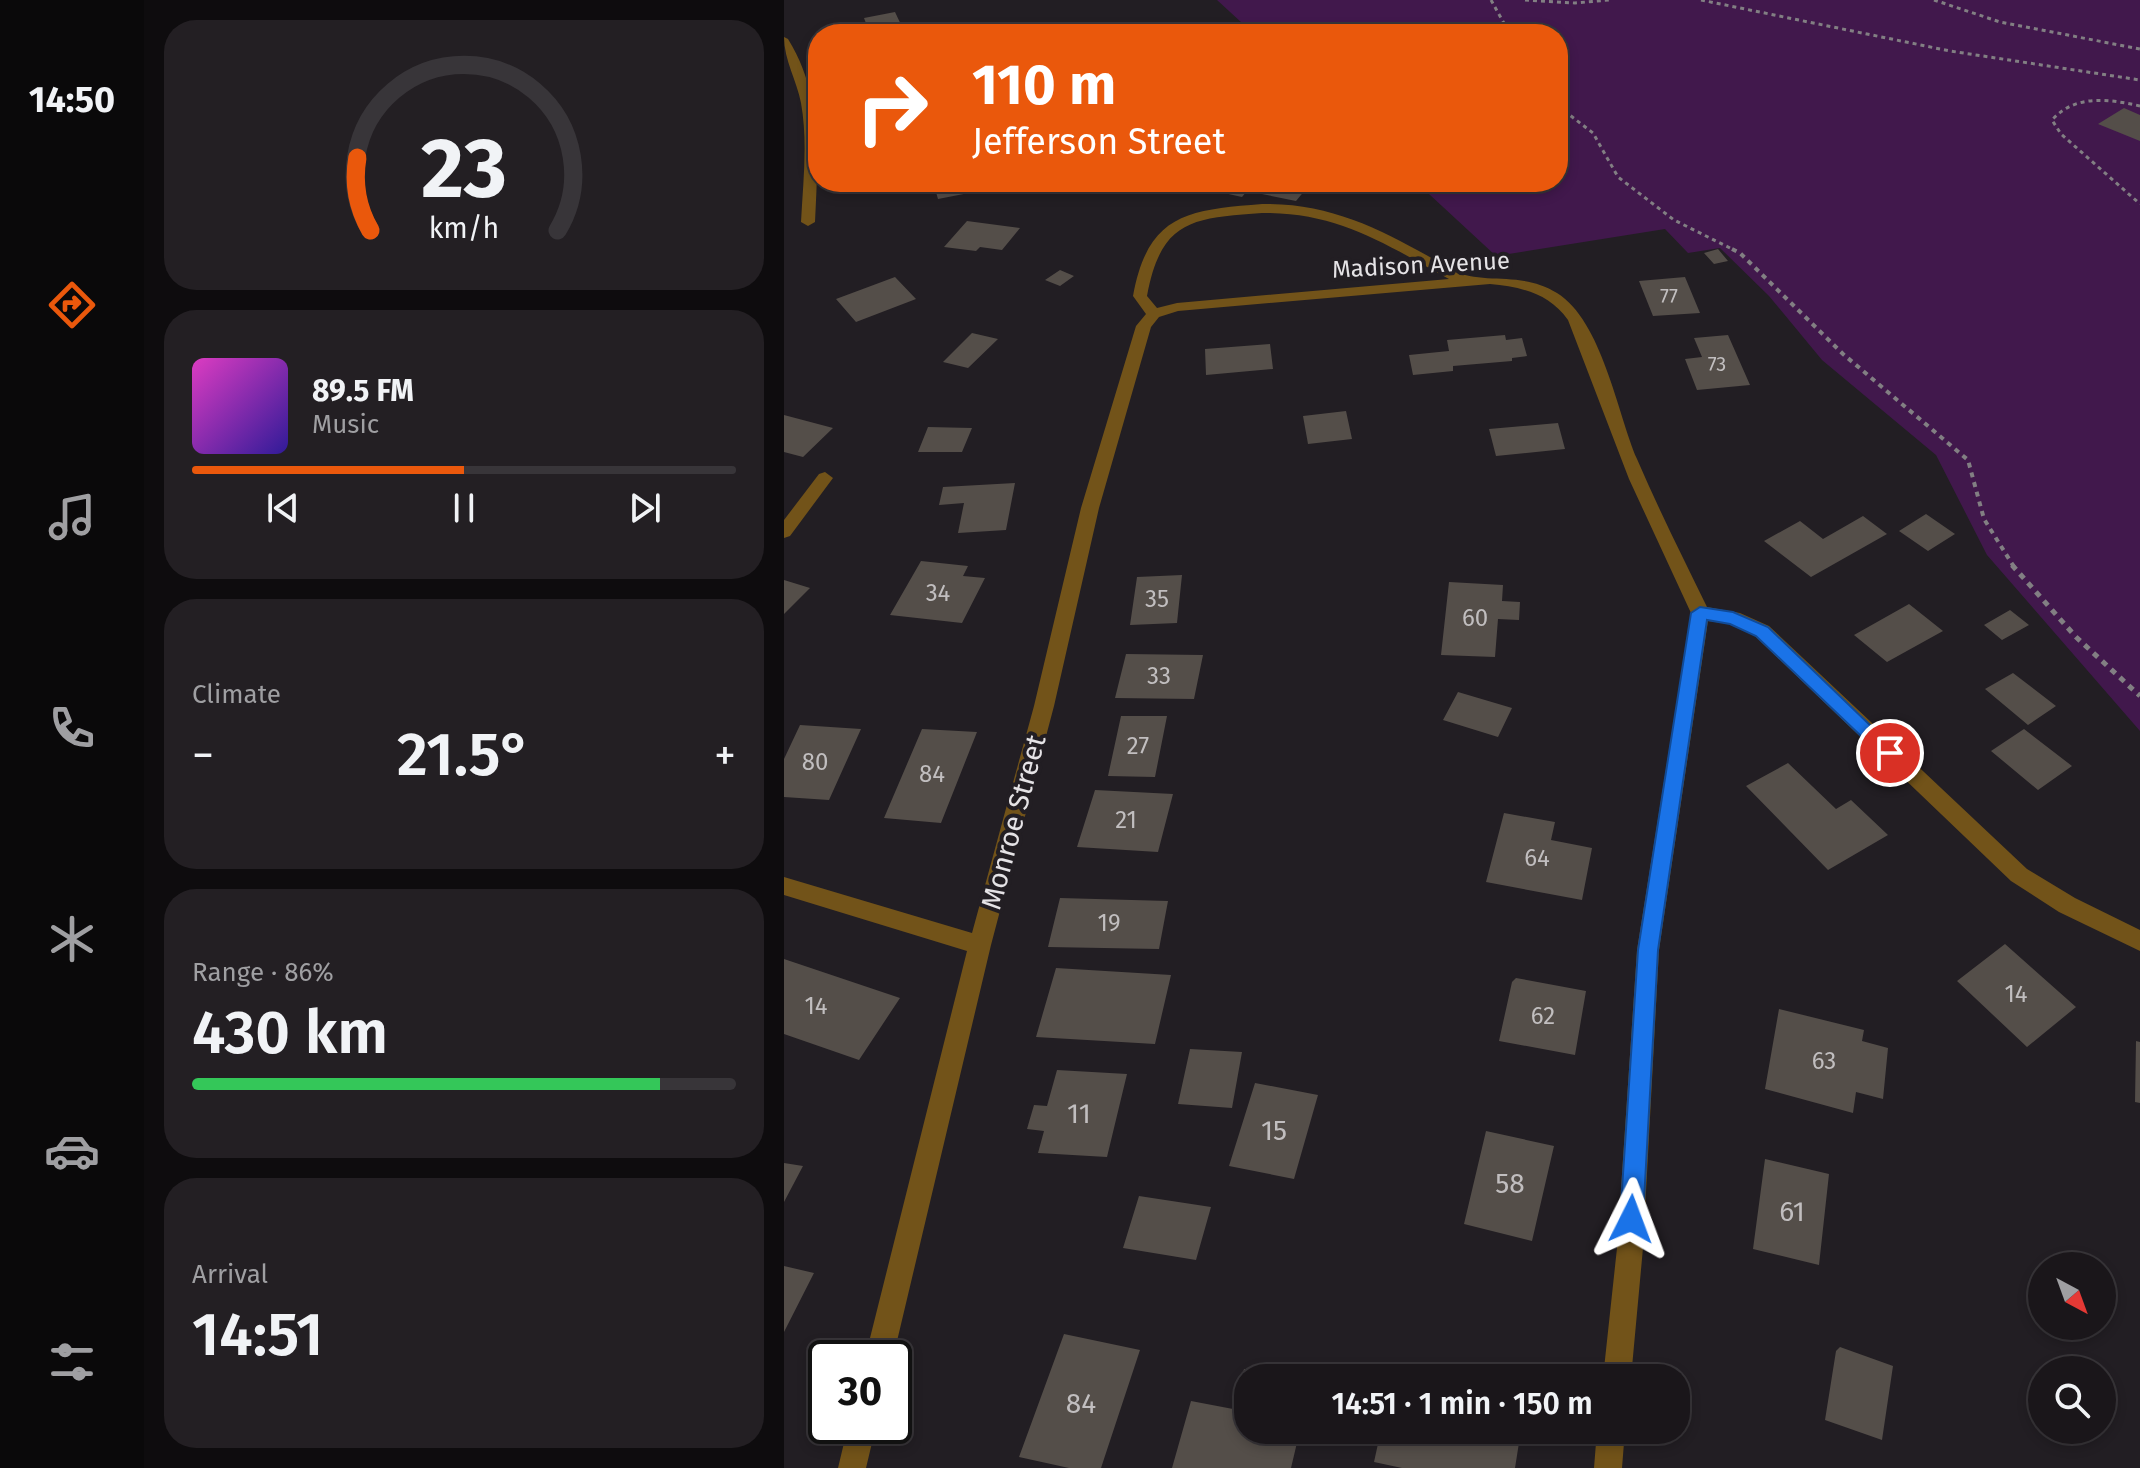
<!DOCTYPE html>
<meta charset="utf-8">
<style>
:root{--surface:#1a161a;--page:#231f23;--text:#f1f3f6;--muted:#9f9fa2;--line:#383539;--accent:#ea580c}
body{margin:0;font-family:"Fira Sans",sans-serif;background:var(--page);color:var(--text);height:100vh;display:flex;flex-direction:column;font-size:30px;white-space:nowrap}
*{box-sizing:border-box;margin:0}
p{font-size:26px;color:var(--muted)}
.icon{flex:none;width:44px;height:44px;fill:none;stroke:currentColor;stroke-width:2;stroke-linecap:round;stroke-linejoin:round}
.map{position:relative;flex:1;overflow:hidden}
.drawer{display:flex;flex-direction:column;gap:20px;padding:20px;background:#0e0c0e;width:640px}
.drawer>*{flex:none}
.top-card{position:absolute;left:24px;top:24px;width:760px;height:168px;border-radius:32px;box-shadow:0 4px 12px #0003,0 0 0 2px var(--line);background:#ea580c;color:#fff;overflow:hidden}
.needle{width:52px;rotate:139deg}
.controls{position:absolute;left:1244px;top:1252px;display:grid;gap:16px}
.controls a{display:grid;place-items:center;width:88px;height:88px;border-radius:50%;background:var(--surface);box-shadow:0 4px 12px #0003,0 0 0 2px var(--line);font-size:40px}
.speed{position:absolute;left:24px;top:1340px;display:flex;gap:16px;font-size:40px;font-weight:700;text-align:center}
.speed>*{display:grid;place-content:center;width:104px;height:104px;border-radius:50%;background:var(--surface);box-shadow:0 4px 12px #0003,0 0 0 2px var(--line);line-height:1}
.speed .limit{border:4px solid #111;border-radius:12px;background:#fff;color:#111}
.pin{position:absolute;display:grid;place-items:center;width:68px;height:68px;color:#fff;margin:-34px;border:4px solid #fff;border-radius:50%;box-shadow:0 2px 8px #0007}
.me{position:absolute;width:88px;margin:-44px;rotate:3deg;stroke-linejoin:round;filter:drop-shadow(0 0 6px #0008)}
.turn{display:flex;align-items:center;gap:28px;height:168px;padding:0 32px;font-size:36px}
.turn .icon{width:104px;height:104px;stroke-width:2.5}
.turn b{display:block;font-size:56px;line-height:68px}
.big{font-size:60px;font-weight:600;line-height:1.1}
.drawer .tile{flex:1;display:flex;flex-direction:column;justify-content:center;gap:12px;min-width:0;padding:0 28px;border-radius:32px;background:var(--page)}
.drawer .dial{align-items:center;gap:0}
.dial svg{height:208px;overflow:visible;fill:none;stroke:var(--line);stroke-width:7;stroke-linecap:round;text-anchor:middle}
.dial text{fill:var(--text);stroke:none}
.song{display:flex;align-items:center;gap:24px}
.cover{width:96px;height:96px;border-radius:12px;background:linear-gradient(135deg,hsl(310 70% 55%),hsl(250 70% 35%))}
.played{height:8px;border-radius:4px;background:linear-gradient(90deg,var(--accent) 50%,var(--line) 50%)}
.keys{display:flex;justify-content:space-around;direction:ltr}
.heat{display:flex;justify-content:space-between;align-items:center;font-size:44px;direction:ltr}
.charge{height:12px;border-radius:6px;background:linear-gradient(90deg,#34c759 86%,var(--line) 0)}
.trip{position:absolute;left:450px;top:1364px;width:456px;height:80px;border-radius:32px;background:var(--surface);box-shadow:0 4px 12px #0003,0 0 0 2px var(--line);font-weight:600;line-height:80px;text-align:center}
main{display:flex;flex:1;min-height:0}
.dock{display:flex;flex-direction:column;width:144px;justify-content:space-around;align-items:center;background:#0a090a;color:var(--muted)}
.dock .icon{width:56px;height:56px}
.dock .current{color:var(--accent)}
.dock b{font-size:36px;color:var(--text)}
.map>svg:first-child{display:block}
</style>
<main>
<nav class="dock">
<b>14:50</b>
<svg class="icon current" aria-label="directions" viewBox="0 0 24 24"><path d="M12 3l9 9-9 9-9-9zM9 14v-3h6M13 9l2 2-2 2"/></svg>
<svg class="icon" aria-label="music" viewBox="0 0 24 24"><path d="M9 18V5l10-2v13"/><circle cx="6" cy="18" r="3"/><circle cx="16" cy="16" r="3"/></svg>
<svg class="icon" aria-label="phone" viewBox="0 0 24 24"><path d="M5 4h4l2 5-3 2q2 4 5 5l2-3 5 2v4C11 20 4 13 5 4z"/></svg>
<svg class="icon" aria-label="climate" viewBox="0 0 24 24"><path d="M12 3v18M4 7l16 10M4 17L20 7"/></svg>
<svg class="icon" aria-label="car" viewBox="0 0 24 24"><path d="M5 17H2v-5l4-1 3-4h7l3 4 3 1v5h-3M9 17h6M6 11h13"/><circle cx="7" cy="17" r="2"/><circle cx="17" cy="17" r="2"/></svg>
<svg class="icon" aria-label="filters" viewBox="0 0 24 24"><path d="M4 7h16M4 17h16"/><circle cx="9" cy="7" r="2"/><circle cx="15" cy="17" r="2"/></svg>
</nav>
<section class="drawer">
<div class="tile dial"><svg viewBox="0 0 100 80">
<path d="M14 69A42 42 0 1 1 86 69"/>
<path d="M14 69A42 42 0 0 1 9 41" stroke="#ea580c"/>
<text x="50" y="56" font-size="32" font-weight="700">23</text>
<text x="50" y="72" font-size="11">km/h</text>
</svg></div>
<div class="tile">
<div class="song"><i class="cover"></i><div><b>89.5 FM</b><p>Music</p></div></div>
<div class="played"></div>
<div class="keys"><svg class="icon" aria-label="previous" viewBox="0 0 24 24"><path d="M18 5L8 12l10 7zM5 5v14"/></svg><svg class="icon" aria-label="pause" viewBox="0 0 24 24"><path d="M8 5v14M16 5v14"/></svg><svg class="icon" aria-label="next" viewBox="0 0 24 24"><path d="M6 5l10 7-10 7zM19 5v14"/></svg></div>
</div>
<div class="tile"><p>Climate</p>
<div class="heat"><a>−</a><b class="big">21.5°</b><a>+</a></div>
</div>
<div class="tile"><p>Range · 86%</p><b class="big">430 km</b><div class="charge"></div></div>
<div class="tile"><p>Arrival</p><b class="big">14:51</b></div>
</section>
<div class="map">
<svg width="1356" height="1468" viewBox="0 0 1356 1468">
<rect width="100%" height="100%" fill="#221e23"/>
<path fill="#41184c" d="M433,0H1356V731L1203,555L1152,455L1038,360L985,296L936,248L904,253L881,229L712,256L632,182H774V34H470Z"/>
<path fill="#544e49" d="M111,12L120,31L86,34L80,18Z
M1340,108L1356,115V141L1314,124Z
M149,182H187L190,192L154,199Z
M390,182H487L522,189L512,201L463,191L458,197Z
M183,221L236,228L218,250L196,247L192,251L160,247Z
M934,249L944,261L930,264L920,253Z
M276,270L290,276L276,286L261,280Z
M111,277L132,299L72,322L52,299Z
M901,277L916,313L869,316L855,281Z
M188,333L214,339L184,368L159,362Z
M721,335L722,340L738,338L743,356L728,358V361L669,366V371L629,375L625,355L665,351L663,340Z
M944,335L966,385L913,390L901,359L918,357L910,338Z
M486,344L489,369L422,375L421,349Z
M562,411L568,439L524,444L519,416Z
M0,415L49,428L19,457L0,452Z
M774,423L781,449L712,456L705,429Z
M144,427L188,428L178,452H134Z
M231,483L222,530L174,533L180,503L155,505L159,487Z
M1142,514L1171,534L1144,551L1115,531Z
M1079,516L1103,534L1027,577L980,541L1016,521L1039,539Z
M137,561L184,566L179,576L201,578L178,623L106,615Z
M398,575L393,623L346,625L353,577Z
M0,580L26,588L0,614Z
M665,582L719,585L718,601L736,602L735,620L714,619L711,657L657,655Z
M1125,604L1159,631L1103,662L1070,635Z
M1226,610L1245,625L1218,640L1200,625Z
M342,654L419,655L410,699L331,698Z
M1229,673L1272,706L1244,725L1201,689Z
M674,692L728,708L714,737L659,720Z
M337,716H383L371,777L324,776Z
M16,725L77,729L45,800L0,797V759Z
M138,729L193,732L157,823L100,818Z
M1240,729L1288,766L1254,790L1207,751Z
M1004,763L1052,809L1067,800L1104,835L1044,870L962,786Z
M311,790L389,794L374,852L293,847Z
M720,813L771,822L767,840L808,848L798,900L702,882Z
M276,898L384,901L375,949L264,947Z
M1221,944L1292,1007L1243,1047L1173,981Z
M0,959L116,998L75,1060L0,1034Z
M272,968L387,975L371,1044L252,1037Z
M732,978L802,991L791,1055L715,1041L728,982Z
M995,1009L1080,1030L1078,1041L1104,1048L1099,1099L1072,1092L1069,1113L981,1089Z
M1352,1041L1356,1042V1103L1351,1102Z
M406,1049L458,1052L448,1108L394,1104Z
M273,1070L343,1074L323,1157L254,1153L260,1131L243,1129L250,1105L263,1106Z
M471,1083L534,1095L510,1179L445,1166Z
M702,1131L770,1146L748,1241L680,1224Z
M981,1159L1045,1174L1035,1265L969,1249Z
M0,1163L19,1166L0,1202Z
M355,1196L427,1207L412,1260L339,1248Z
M0,1266L30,1273L0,1332Z
M280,1334L356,1350L317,1468H285L235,1457Z
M1056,1347L1109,1366L1098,1440L1041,1420L1052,1351Z
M460,1369L501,1377L464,1378V1430H516L507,1468H388L407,1401L449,1409Z
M597,1430H737L731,1468H618L590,1462Z"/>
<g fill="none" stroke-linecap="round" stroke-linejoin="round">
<path stroke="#827f83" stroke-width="3" stroke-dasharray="4 4" stroke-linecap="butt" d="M707,0L726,34
M741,0L791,3L825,0
M917,0L1166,51L1356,80
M1150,0L1216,22L1356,49
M774,106L809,133L834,177L890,220L952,251
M1356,106C1325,99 1291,94 1268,120L1277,134L1356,204"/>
<path stroke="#827f83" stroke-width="4" stroke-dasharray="5 5" stroke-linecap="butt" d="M948,249L956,253L1059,354L1184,460L1200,519L1230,567"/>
<path stroke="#827f83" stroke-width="5" stroke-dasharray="6 6" stroke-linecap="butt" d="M1228,565L1292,637L1356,696"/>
<path fill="#725319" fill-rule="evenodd" d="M0,37L4,39C39,95 34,158 31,222L24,226L17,222C19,183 24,142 17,103C13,81 0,60 0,37Z
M478,204C553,203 605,234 669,270C698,286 737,270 773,293C818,321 833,412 853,459C875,510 899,558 923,607L956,613L985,626L1243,869L1291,898L1356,930V951L1275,912L1227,881L971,636L946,624L924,621L875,950L859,1248L847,1378H819L833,1248L853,950L907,613L845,479L784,320C765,293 737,287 706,284L394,311L375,317L367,327L315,508L270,706L207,945L109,1358H81L183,951L0,895V877L188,933L250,706L297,508L352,326L362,314L349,296C364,214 403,210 478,204ZM478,213C554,212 601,244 665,279L393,303L373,308L363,296C377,220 408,218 478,213Z
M41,472L49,478L6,536L0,538V520L35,474Z
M64,1426H92L82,1468H54Z
M813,1430H841L838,1468H810Z"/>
</g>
<path fill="#1a73e8" stroke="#114b97" stroke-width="2" d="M916,607L949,612L984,627L1115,753L1106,760L1100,758L972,636L946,624L923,620L874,950L859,1219L856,1227L847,1230L839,1227L836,1219L854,950L907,613Z"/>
<g text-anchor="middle" stroke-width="8" stroke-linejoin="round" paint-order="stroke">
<g font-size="20" fill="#c1bebf">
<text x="885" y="303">77</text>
<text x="933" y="371">73</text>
</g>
<g font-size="24" fill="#e5e3e6" stroke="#221e23">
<text transform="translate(637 265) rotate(-3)" y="8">Madison Avenue</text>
</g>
<g font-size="24" fill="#c1bebf">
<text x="154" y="601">34</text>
<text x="373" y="607">35</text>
<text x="691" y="626">60</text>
<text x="375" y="684">33</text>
<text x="354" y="754">27</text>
<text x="31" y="770">80</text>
<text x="148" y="782">84</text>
<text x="342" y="828">21</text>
<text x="753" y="866">64</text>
<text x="325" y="931">19</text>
<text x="1232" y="1002">14</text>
<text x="32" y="1014">14</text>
<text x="759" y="1024">62</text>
<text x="1040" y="1069">63</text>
</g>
<g font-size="28" fill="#e5e3e6" stroke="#221e23">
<text transform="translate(229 822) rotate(-75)" y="10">Monroe Street</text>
</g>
<g font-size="28" fill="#c1bebf">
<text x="295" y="1123">11</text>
<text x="490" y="1140">15</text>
<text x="726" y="1193">58</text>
<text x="1008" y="1221">61</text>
<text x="297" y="1413">84</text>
</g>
</g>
</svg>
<div class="controls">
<a><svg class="needle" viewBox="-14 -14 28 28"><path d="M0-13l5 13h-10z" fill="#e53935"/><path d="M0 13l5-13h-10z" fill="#9f9fa2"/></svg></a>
<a><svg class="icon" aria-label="search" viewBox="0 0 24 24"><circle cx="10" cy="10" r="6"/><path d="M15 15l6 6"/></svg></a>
</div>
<div class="speed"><div class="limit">30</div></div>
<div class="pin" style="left:1106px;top:753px;background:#d93025"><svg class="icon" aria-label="arrive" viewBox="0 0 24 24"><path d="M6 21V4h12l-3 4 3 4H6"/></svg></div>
<svg class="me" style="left:847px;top:1219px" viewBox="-20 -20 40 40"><path d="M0-17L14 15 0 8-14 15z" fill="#1a73e8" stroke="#fff" stroke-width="4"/></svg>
<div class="trip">14:51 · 1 min · 150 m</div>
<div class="top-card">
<div class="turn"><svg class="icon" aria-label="right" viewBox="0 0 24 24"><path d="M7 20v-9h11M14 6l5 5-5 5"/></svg><div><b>110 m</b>Jefferson Street</div></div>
</div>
</div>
</main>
